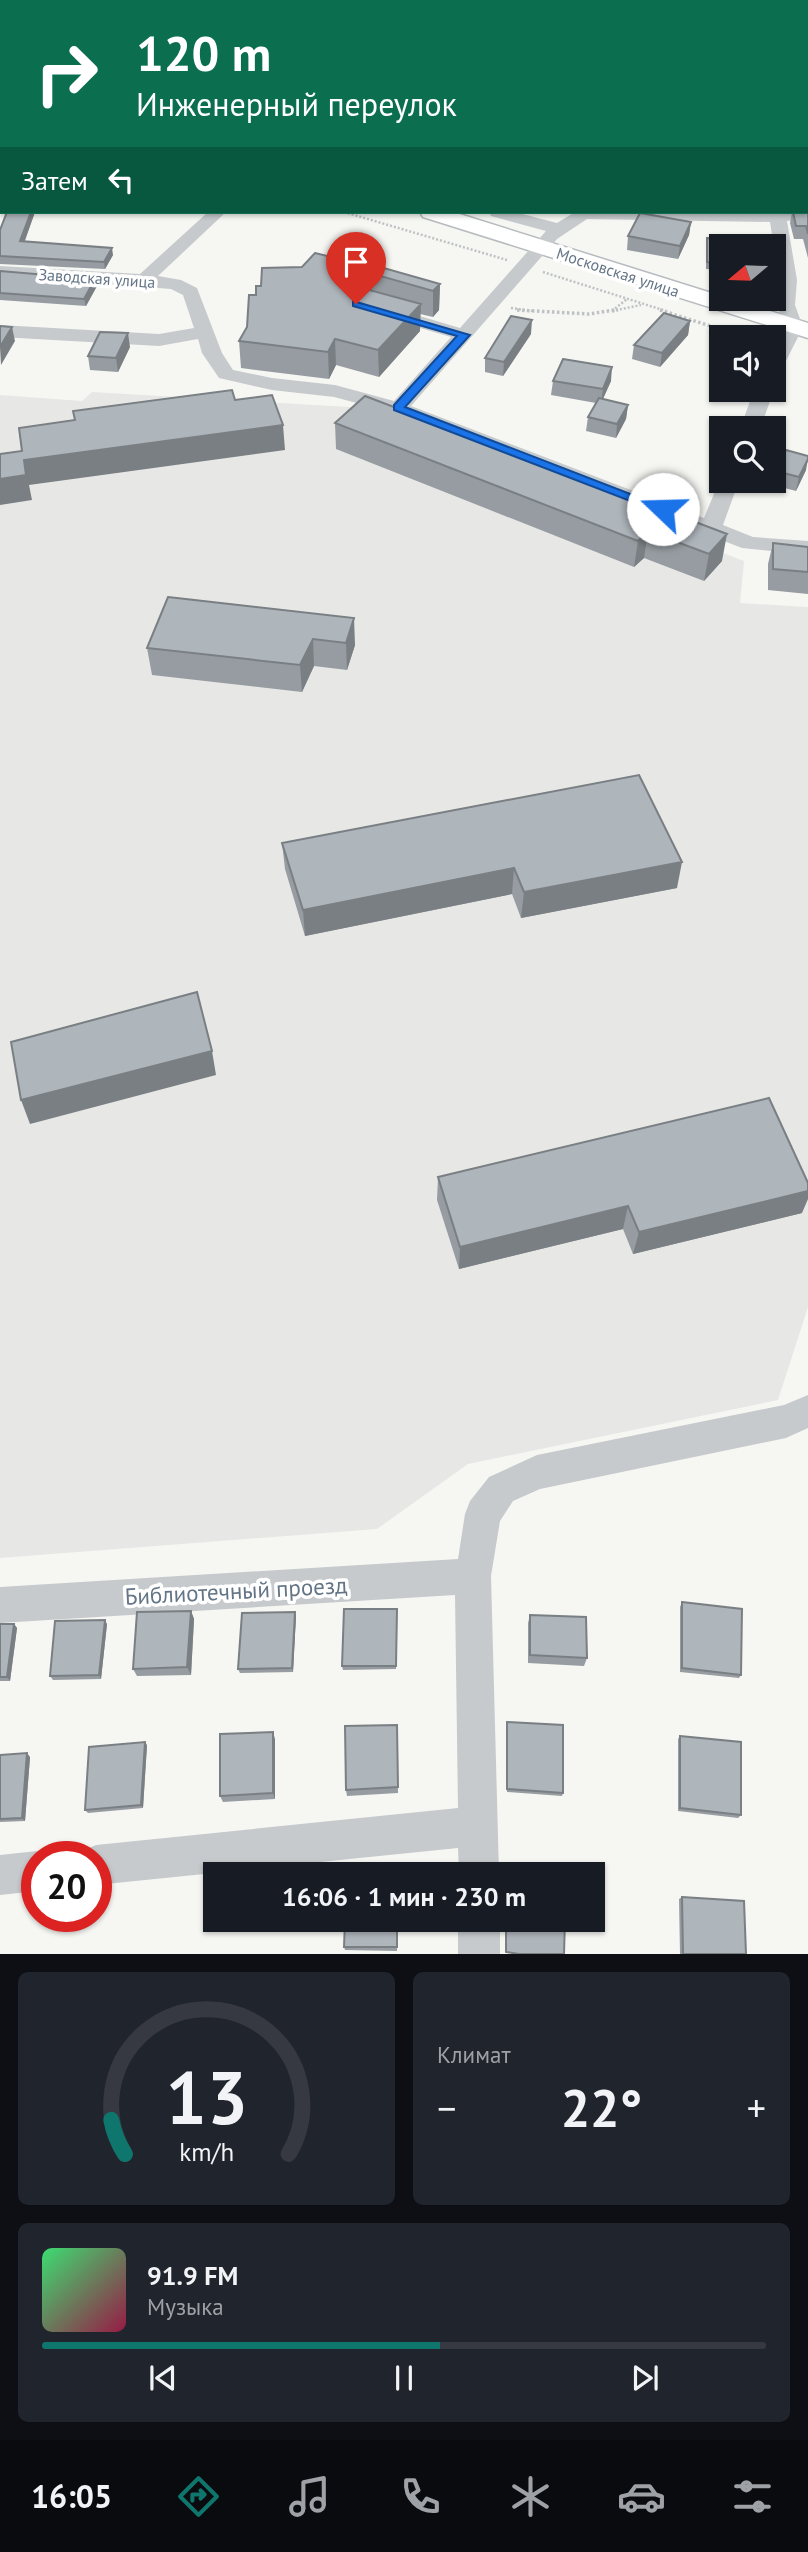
<!DOCTYPE html>
<html lang="ru">
<meta charset="utf-8">
<style>
:root{--surface:#171b24;--page:#20242c;--text:#f1f3f6;--muted:#9ea1a6;--line:#363941;--accent:#0f766e}
body{margin:0;font-family:"PT Sans",sans-serif;background:var(--page);color:var(--text);height:100vh;display:flex;flex-direction:column;font-size:26px;white-space:nowrap}
*{box-sizing:border-box;margin:0}
p{font-size:23px;color:var(--muted)}
.icon{flex:none;width:38px;height:38px;fill:none;stroke:currentColor;stroke-width:2;stroke-linecap:round;stroke-linejoin:round}
.map{position:relative;height:1954px;overflow:hidden}
.side{display:flex;flex-direction:column;gap:18px;padding:18px;background:#0d0f14;flex:1}
.side>*{flex:none}
.hud{position:absolute;left:0px;top:0px;width:808px;height:214px;box-shadow:0 2px 5px #0004;background:#0b6e4f;color:#fff;overflow:hidden}
.needle{width:46px;rotate:251deg}
.fabs{position:absolute;left:709px;top:234px;display:grid;gap:14px}
.fabs a{display:grid;place-items:center;width:77px;height:77px;border-radius:0px;background:var(--surface);box-shadow:0 2px 5px #0004;font-size:35px}
.speed{position:absolute;left:21px;top:1841px;display:flex;gap:14px;font-size:35px;font-weight:700;text-align:center}
.speed>*{display:grid;place-content:center;width:91px;height:91px;border-radius:50%;background:var(--surface);box-shadow:0 2px 5px #0004;line-height:1}
.speed .limit{border:10px solid #d22;background:#fff;color:#111}
.pin{position:absolute;display:grid;place-items:center;width:60px;height:60px;color:#fff;margin:-72px -30px;border-radius:50% 50% 50% 0;rotate:-45deg;box-shadow:0 0 7px #0007}
.pin .icon{rotate:45deg}
.me{position:absolute;width:77px;margin:-38px;rotate:291deg;stroke-linejoin:round;filter:drop-shadow(0 0 5px #0008)}
.turn{display:flex;align-items:center;gap:24px;height:147px;padding:0 21px;font-size:32px}
.turn .icon{width:91px;height:91px;stroke-width:2.5}
.turn b{display:block;font-size:49px;line-height:60px}
.then{display:flex;align-items:center;height:66px;padding:0 21px;background:#0003;gap:14px;font-size:26px}
.big{font-size:52px;font-weight:600;line-height:1.1}
.side .card{flex:1;display:flex;flex-direction:column;justify-content:center;gap:10px;min-width:0;padding:0 24px;border-radius:10px;background:var(--page)}
.side .dial{align-items:center;gap:0}
.dial svg{height:182px;overflow:visible;fill:none;stroke:var(--line);stroke-width:7;stroke-linecap:round;text-anchor:middle}
.dial text{fill:var(--text);stroke:none}
.song{display:flex;align-items:center;gap:21px}
.cover{width:84px;height:84px;border-radius:10px;background:linear-gradient(135deg,hsl(140 70% 55%),hsl(340 70% 35%))}
.played{height:7px;border-radius:4px;background:linear-gradient(90deg,var(--accent) 55%,var(--line) 55%)}
.keys{display:flex;justify-content:space-around;direction:ltr}
.heat{display:flex;justify-content:space-between;align-items:center;font-size:38px;direction:ltr}
.side .tiles{flex:1;display:grid;gap:18px;grid-template-columns:1fr 1fr}
.card:last-child{grid-column:span 2}
.trip{position:absolute;left:203px;top:1862px;width:402px;height:70px;border-radius:0px;background:var(--surface);box-shadow:0 2px 5px #0004;font-weight:600;line-height:70px;text-align:center}
.tabs{display:flex;height:112px;justify-content:space-around;align-items:center;background:#090b0e;color:var(--muted)}
.tabs .icon{width:49px;height:49px}
.tabs .selected{color:var(--accent)}
.tabs b{font-size:32px;color:var(--text)}
.map>svg:first-child{display:block}
</style>
<div class="map">
<svg width="808" height="1954" viewBox="0 0 808 1954">
<rect width="100%" height="100%" fill="#f6f7f3"/>
<path fill="#e7e8e6" d="M92,392L368,408L365,415L744,561L740,603L808,607V1307L778,1400L468,1464L377,1529L0,1558V395L82,401Z"/>
<g fill="none" stroke-linecap="round" stroke-linejoin="round">
<defs>
<path id="major" d="M807,43H808V55H807Z
M420,212H453L721,296V299H732L808,323V338L423,217Z"/>
</defs>
<use href="#major" stroke="#b7bbbf" stroke-width="3"/>
<path stroke="#bfc2c4" stroke-width="2.5" stroke-dasharray="2 2" stroke-linecap="butt" d="M300,0L304,2
M230,2H252
M274,2L281,0
M344,212L507,260
M543,272L666,311
M511,308L532,311
M612,311L627,299
M612,311L641,305"/>
<path stroke="#bfc2c4" stroke-width="3.5" stroke-dasharray="2.5 2.5" stroke-linecap="butt" d="M517,310L589,314L614,310
M660,310L748,338
M612,311L618,310"/>
<path fill="#c6cacd" fill-rule="evenodd" d="M158,0H178L157,2Z
M356,0H370L371,2H357Z
M436,0H451L452,1L437,2Z
M637,0H667L668,2H638Z
M0,14H2V22H0Z
M0,68L2,69V78H0Z
M807,89H808V99H807Z
M0,157H2V167H0Z
M0,192H2L0,203Z
M807,208L808,218L787,221L797,280L795,305L803,327L781,371L774,373V345L785,327L777,305L779,280L770,222L587,219L557,239L411,406L704,518L721,477V481H739L723,525L753,537L808,541V555L742,548L391,412L334,397L272,390L219,378L202,353L198,339L159,346L0,337V325L159,334L194,328L183,295L171,289L0,276V266L140,274L208,212H226L158,276L181,280L197,288L222,353L233,370L272,378L335,385L394,401L451,337L379,316L377,312L379,308L386,306L460,328L546,231L491,216L489,212H515L557,223L575,212H807Z
M754,390H774L760,429H740Z
M808,1395V1428L786,1438L540,1489L513,1501L500,1521L491,1576L499,1874H459L458,1848L96,1885V1857H79L82,1851L96,1845L458,1808L455,1595L0,1623V1587L458,1559L465,1514L470,1501L489,1477L537,1455L784,1405Z
M37,1851L51,1857H37V1891L0,1895V1855Z
M458,1920H500V1954H458Z"/>
<use href="#major" fill="#fff" fill-rule="evenodd"/>
</g>
<path fill="#969ca1" d="M385,0H418V2H385Z
M764,0H808V32H807V2H765Z
M808,208V258L803,239H794L790,223L792,212Z
M7,212H35L24,242L113,255L105,269L0,264V230Z
M691,222L689,235L678,259L627,250L628,236Z
M707,238L721,247V270L706,269V245Z
M315,253L440,284L439,310L433,317L420,314V331L379,377L336,365L329,379L241,368L239,341L247,327L256,295L261,286L302,267Z
M0,271L95,279L97,286L86,306L0,300Z
M690,321L688,335L660,367L632,359L634,345Z
M531,334L503,376L485,372V358Z
M130,347L118,372L90,370L88,356Z
M553,381H611L603,399L628,405L626,419L616,438L586,431L588,417L596,403L551,395Z
M365,396L722,561L704,581L644,558L634,567L336,449L335,423Z
M806,470L796,491L773,485L776,471Z
M773,543L808,547V594L768,590V564Z
M168,597L355,645L347,670L314,666L302,692L152,675L147,648Z
M639,775L677,888L521,918L512,894L305,936L285,869L282,843Z
M438,1177L802,1213L633,1254L623,1229L459,1269L437,1200Z
M682,1602L741,1675L739,1678L680,1672V1607Z
M397,1609L396,1669L343,1670L342,1666Z
M191,1611L194,1619L191,1675L137,1676L133,1669Z
M295,1612L296,1616L293,1672L240,1673L238,1669Z
M530,1615L587,1658L584,1666L528,1663V1623Z
M0,1624H14L17,1628L10,1681H0Z
M107,1624L101,1679L53,1680L50,1676Z
M507,1722L563,1793L562,1796L507,1792Z
M397,1725L398,1793L347,1796L346,1790Z
M680,1736L741,1815L738,1818L678,1811V1739Z
M275,1739V1799L223,1802L220,1796Z
M147,1745L143,1808L88,1813L85,1810Z
M0,1755L30,1757L25,1821L0,1822Z
M682,1897L746,1954H680L679,1899Z
M397,1920V1951L345,1950L344,1947Z"/>
<path fill="#7a7f83" d="M31,212H35L22,249L20,241Z
M691,222L689,235L678,259L680,246Z
M112,248L113,255L105,269L104,262Z
M356,269L357,295L344,303V277Z
M95,279L97,286L86,306L84,299Z
M440,284L439,310L433,317V291Z
M421,304L420,331L379,377L378,350Z
M532,320L531,334L503,376L504,362Z
M690,321L688,335L660,367L662,353Z
M12,327L15,341L1,365L0,347Z
M128,333L130,347L118,372L116,358Z
M335,339L336,365L329,379L328,352Z
M612,367L611,381L601,403L603,389Z
M628,405L626,419L616,438L617,424Z
M283,425L285,450L29,485L32,500L0,505V479L24,460Z
M808,459L806,470L796,491L799,477Z
M648,531L644,558L634,567L638,541Z
M727,534L722,561L704,581L709,554Z
M354,618L355,645L347,670L346,643Z
M313,639L314,666L302,692L300,665Z
M682,862L677,888L521,918L524,892Z
M514,868L512,894L305,936L303,910Z
M212,1051L216,1075L30,1124L21,1100Z
M808,1191V1199L802,1213L633,1254L639,1232Z
M628,1206L623,1229L459,1269L460,1247Z
M191,1611L194,1619L191,1675L187,1667Z
M295,1612L296,1616L293,1672L292,1668Z
M105,1620L107,1624L101,1679L99,1675Z
M14,1624L17,1628L10,1681L7,1677Z
M273,1732L275,1739V1799L273,1793Z
M145,1742L147,1745L143,1808L141,1805Z
M27,1753L30,1757L25,1821L22,1818Z"/>
<path fill="#aeb5bb" stroke="#7a7f83" stroke-width="2" d="M771,0H808V13H807V2H771Z
M807,151L808,156V195L807,197Z
M807,208H808V234L806,226H796L793,212H807Z
M7,212H31L20,241L112,248L104,262L0,256V230Z
M640,213L691,222L680,246L628,236Z
M707,238L772,242V247H721V263L707,262Z
M315,253L368,266L370,264L440,284L433,291L356,269L344,277L347,284L421,304L378,350L335,339L328,352L239,341L247,327L249,295H256V286H261L262,268L302,267Z
M0,271L95,279L84,299L0,293Z
M664,313L690,321L662,353L634,345Z
M511,316L532,320L504,362L485,358Z
M0,326L12,327L0,347Z
M100,332L128,333L116,358L88,356Z
M563,359L612,367L603,389L553,381Z
M232,390L235,400L272,395L283,425L24,460L26,475L0,479V454L22,451L19,428L75,420L73,411Z
M365,396L727,534L709,554L648,531L638,541L335,423Z
M599,398L628,405L617,424L588,417Z
M786,450L808,456V459L799,477L776,471Z
M773,543L808,547V572L773,569Z
M168,597L354,618L346,643L313,639L300,665L147,648Z
M639,775L682,862L524,892L514,868L303,910L282,843Z
M197,992L212,1051L21,1100L11,1042Z
M769,1098L808,1183V1191L639,1232L628,1206L460,1247L438,1177Z
M682,1602L742,1609L741,1675L682,1668Z
M344,1609H397L396,1666H342Z
M191,1611L187,1667L133,1669L137,1612Z
M295,1612L292,1668L238,1669L242,1613Z
M530,1615L586,1617L587,1658L530,1655Z
M105,1620L99,1675L50,1676L55,1621Z
M0,1624H14L7,1677H0Z
M507,1722L563,1725V1793L507,1789Z
M397,1725L398,1787L346,1790L345,1726Z
M273,1732V1793L220,1796V1734Z
M680,1736L741,1742V1815L680,1808Z
M145,1742L141,1805L85,1810L89,1747Z
M27,1753L22,1818L0,1819V1755Z
M682,1897L744,1901L746,1954H683Z
M345,1920H397V1947H344Z
M506,1920H565L564,1954H519L506,1952Z"/>
<path fill="#1a73e8" stroke="#114b97" stroke-width="2" d="M353,301L470,335L405,407L669,509L659,512L394,410V405L457,336L353,306Z"/>
<g text-anchor="middle" stroke-width="7" stroke-linejoin="round" paint-order="stroke">
<g font-size="16" fill="#637586" stroke="#fff">
<text transform="translate(618 272) rotate(18)" y="6">Московская улица</text>
<text transform="translate(97 278) rotate(4)" y="6">Заводская улица</text>
</g>
<g font-size="23" fill="#637586" stroke="#fff">
<text transform="translate(236 1591) rotate(-3)" y="8">Библиотечный проезд</text>
</g>
</g>
</svg>
<div class="fabs">
<a><svg class="needle" viewBox="-14 -14 28 28"><path d="M0-13l5 13h-10z" fill="#e53935"/><path d="M0 13l5-13h-10z" fill="#9ea1a6"/></svg></a>
<a><svg class="icon" aria-label="sound" viewBox="0 0 24 24"><path d="M4 9h4l5-4v14l-5-4H4zM17 9q2 3 0 6"/></svg></a>
<a><svg class="icon" aria-label="search" viewBox="0 0 24 24"><circle cx="10" cy="10" r="6"/><path d="M15 15l6 6"/></svg></a>
</div>
<div class="speed"><div class="limit">20</div></div>
<div class="pin" style="left:356px;top:304px;background:#d93025"><svg class="icon" aria-label="arrive" viewBox="0 0 24 24"><path d="M6 21V4h12l-3 4 3 4H6"/></svg></div>
<svg class="me" style="left:663px;top:509px" viewBox="-20 -20 40 40"><circle r="19" fill="#fff"/><path d="M0-13L10 11 0 6-10 11z" fill="#1a73e8"/></svg>
<div class="trip">16:06 · 1 мин · 230 m</div>
<div class="hud">
<div class="turn"><svg class="icon" aria-label="right" viewBox="0 0 24 24"><path d="M7 20v-9h11M14 6l5 5-5 5"/></svg><div><b>120 m</b>Инженерный переулок</div></div>
<div class="then">Затем<svg class="icon" aria-label="left" viewBox="0 0 24 24"><path d="M17 20v-9H6M10 6l-5 5 5 5"/></svg></div>
</div>
</div>
<section class="side">
<div class="tiles">
<div class="card dial"><svg viewBox="0 0 100 80">
<path d="M14 69A42 42 0 1 1 86 69"/>
<path d="M14 69A42 42 0 0 1 8 54" stroke="#0f766e"/>
<text x="50" y="56" font-size="32" font-weight="700">13</text>
<text x="50" y="72" font-size="11">km/h</text>
</svg></div>
<div class="card"><p>Климат</p>
<div class="heat"><a>−</a><b class="big">22°</b><a>+</a></div>
</div>
<div class="card">
<div class="song"><i class="cover"></i><div><b>91.9 FM</b><p>Музыка</p></div></div>
<div class="played"></div>
<div class="keys"><svg class="icon" aria-label="previous" viewBox="0 0 24 24"><path d="M18 5L8 12l10 7zM5 5v14"/></svg><svg class="icon" aria-label="pause" viewBox="0 0 24 24"><path d="M8 5v14M16 5v14"/></svg><svg class="icon" aria-label="next" viewBox="0 0 24 24"><path d="M6 5l10 7-10 7zM19 5v14"/></svg></div>
</div>
</div>
</section>
<nav class="tabs">
<b>16:05</b>
<svg class="icon selected" aria-label="directions" viewBox="0 0 24 24"><path d="M12 3l9 9-9 9-9-9zM9 14v-3h6M13 9l2 2-2 2"/></svg>
<svg class="icon" aria-label="music" viewBox="0 0 24 24"><path d="M9 18V5l10-2v13"/><circle cx="6" cy="18" r="3"/><circle cx="16" cy="16" r="3"/></svg>
<svg class="icon" aria-label="phone" viewBox="0 0 24 24"><path d="M5 4h4l2 5-3 2q2 4 5 5l2-3 5 2v4C11 20 4 13 5 4z"/></svg>
<svg class="icon" aria-label="climate" viewBox="0 0 24 24"><path d="M12 3v18M4 7l16 10M4 17L20 7"/></svg>
<svg class="icon" aria-label="car" viewBox="0 0 24 24"><path d="M5 17H2v-5l4-1 3-4h7l3 4 3 1v5h-3M9 17h6M6 11h13"/><circle cx="7" cy="17" r="2"/><circle cx="17" cy="17" r="2"/></svg>
<svg class="icon" aria-label="filters" viewBox="0 0 24 24"><path d="M4 7h16M4 17h16"/><circle cx="9" cy="7" r="2"/><circle cx="15" cy="17" r="2"/></svg>
</nav>
